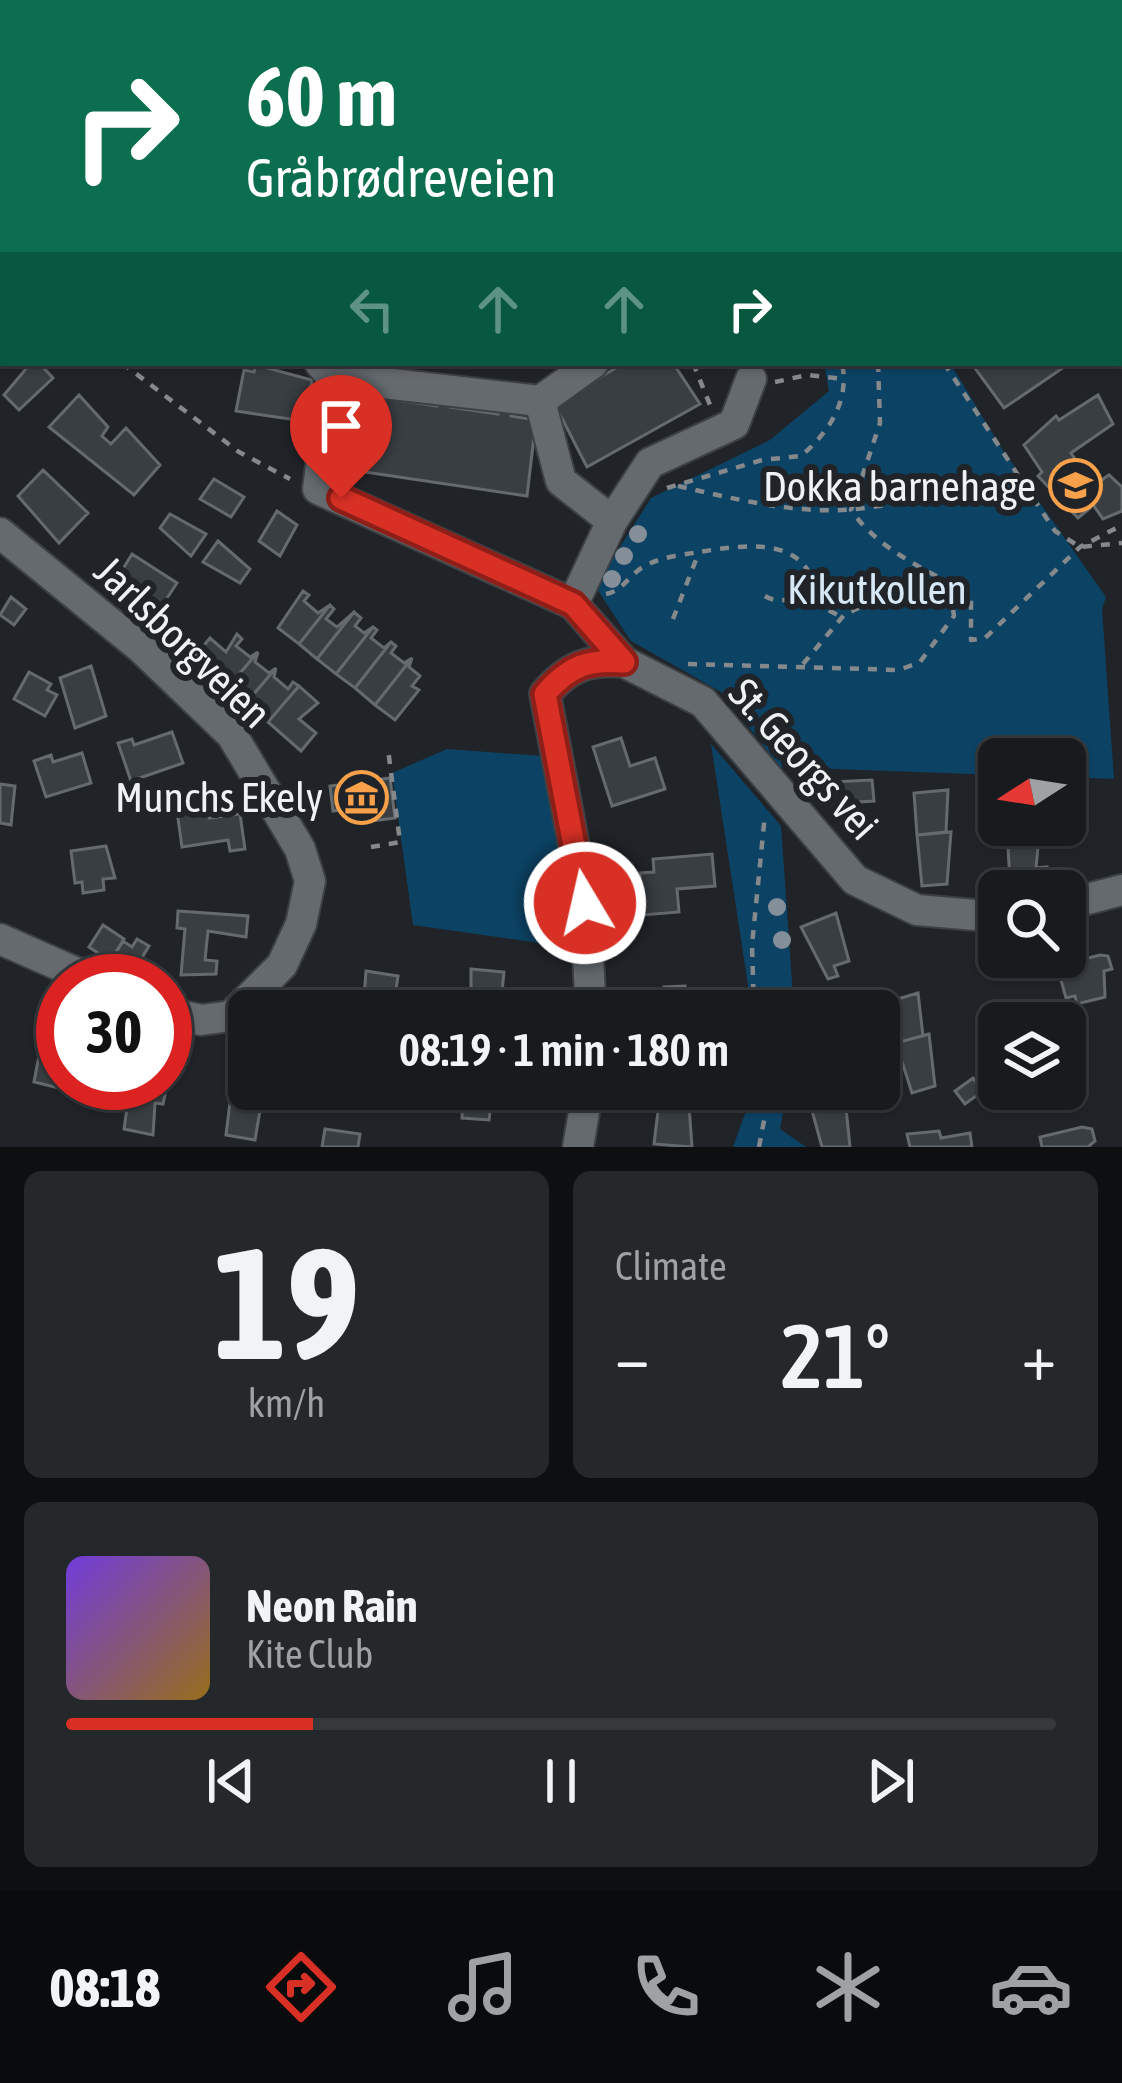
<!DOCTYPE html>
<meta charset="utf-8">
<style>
:root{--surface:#181b1e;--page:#25282b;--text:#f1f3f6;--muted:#9fa1a4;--line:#36393c;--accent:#d93025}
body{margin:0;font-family:"Asap Condensed",sans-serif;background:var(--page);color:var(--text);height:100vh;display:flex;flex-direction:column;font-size:45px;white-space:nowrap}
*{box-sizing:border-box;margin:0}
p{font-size:39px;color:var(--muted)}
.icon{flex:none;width:66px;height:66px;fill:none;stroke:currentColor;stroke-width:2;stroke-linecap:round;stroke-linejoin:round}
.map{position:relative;height:1147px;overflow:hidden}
.side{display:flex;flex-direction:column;gap:24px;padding:24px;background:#0d0f10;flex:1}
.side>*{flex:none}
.guide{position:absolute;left:0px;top:0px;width:1122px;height:366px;box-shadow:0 3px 9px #0004,0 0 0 3px var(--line);background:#0b6e4f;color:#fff;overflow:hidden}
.needle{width:78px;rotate:258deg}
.tools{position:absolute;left:978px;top:738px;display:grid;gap:24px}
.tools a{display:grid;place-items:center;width:108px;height:108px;border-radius:18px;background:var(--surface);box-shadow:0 3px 9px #0004,0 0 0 3px var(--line);font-size:60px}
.speed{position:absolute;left:36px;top:954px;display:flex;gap:24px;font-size:60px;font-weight:700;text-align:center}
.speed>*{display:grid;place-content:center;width:156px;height:156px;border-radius:50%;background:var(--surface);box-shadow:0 3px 9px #0004,0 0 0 3px var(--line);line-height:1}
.speed .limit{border:18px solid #d22;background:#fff;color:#111}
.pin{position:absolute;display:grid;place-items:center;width:102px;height:102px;color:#fff;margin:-123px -51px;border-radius:50% 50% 50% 0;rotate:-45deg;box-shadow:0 0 12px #0007}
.pin .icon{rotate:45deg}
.me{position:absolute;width:132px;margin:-66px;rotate:351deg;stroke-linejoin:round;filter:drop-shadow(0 0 9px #0008)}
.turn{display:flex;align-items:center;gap:42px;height:252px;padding:0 48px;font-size:54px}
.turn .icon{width:156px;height:156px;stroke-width:2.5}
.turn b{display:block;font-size:84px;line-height:102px}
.lanes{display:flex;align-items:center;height:114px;padding:0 48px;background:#0003;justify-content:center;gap:60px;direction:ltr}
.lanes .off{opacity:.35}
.big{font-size:90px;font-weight:600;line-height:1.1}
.side .widget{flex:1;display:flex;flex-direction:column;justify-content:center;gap:18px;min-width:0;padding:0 42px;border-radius:18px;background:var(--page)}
.side .dial{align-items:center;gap:0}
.dial b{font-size:156px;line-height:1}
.song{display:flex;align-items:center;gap:36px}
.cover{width:144px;height:144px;border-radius:18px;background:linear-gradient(135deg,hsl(260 70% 55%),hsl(40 70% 35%))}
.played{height:12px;border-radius:6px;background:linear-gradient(90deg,var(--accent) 25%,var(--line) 25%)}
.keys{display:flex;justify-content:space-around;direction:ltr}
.heat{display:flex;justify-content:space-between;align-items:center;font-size:66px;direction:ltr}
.side .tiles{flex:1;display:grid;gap:24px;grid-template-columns:1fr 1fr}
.widget:last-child{grid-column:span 2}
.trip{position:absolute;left:228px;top:990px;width:672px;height:120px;border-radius:18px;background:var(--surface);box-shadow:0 3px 9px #0004,0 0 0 3px var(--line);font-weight:600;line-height:120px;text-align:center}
.dock{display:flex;height:192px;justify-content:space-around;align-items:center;background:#0a0b0c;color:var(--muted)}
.dock .icon{width:84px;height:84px}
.dock .active{color:var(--accent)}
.dock b{font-size:54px;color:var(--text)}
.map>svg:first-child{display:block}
</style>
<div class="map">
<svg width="1122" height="1147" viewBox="0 0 1122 1147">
<rect width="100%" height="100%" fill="#202428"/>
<path fill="#0c4365" d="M824,363H950L1000,446L1106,597L1102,609L1114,779L1065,777V759H999V775L780,767L721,692L631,641L595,586L651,498L770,440L829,391Z
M711,744L781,826L794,1011H752Z
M447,749L542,756L574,948L413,925L392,773Z
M754,1089H787L780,1129L806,1147H733Z"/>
<path fill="#393e42" stroke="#656a6e" stroke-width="3" d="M31,363H39L53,378L19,410L4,395Z
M625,363H673L700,404L587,467L554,403Z
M980,363H1070L1004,408L974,367Z
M256,365L312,380L304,421L236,411L244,370L254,372Z
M353,393L437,406L438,396L451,398L450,407L498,414L499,405L512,407L511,416L536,420L527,496L338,468Z
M79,395L108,427L102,436L111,444L126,428L160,465L134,495L49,427Z
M1098,395L1113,424L1071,453L1093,486L1109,475L1122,487V511L1103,519L1089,499L1090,508L1078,518L1038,476L1042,472L1024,445L1056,416L1059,420Z
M43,470L88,513L59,543L18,496Z
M214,479L244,497L231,517L200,499Z
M277,511L297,525L280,556L259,541Z
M170,514L206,534L191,556L160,528Z
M218,541L250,569L240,583L203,562Z
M132,554L177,583L154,618L139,608L144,600L132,598L115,582Z
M303,591L309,595L304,601L318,613L330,605L299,644L278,628Z
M11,597L26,609L14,625L0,615Z
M330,605L334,609L326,619L337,627L354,612L317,659L299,644Z
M354,612L361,618L355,626L364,633L373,627L336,674L317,659Z
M373,627L377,630L371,638L384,648L391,642L355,688L336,674Z
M237,634L242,639L236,646L250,657L258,652L228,687L210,672L204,680L187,666L210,638L226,652Z
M391,642L396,646L391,653L404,663L412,658L375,705L355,688Z
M258,652L255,662L269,673L276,668L246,703L228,687Z
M412,658L409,667L420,676L412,686L419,690L395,720L375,705Z
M91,666L106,716L75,728L60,678Z
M276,668L274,677L288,689L293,682L299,686L268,722L246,703Z
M29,672L51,684L47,690L57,695L45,716L14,699Z
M299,686L318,703L299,719L316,733L301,751L268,722Z
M172,732L183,763L131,781L118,743L132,739L134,745Z
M621,738L630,766L655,758L665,789L612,806L593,747Z
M82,753L91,783L46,797L34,761L51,755L53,762Z
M390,778L395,818L363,822L361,807L333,811L330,786Z
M872,780L874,801L859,802L860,817L834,819L832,782Z
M0,784L15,786L11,825L0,823Z
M948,790L946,832L917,835L914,793Z
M191,802L192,809L207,806L209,818L240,814L245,849L230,851L228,840L182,847L176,804Z
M1040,827L1036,868L1047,867L1049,889L1037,890L1036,880L1010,882L1007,830Z
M951,832L947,884L922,886L917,835Z
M106,846L115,878L103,879L104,890L83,893L82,882L75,883L71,851Z
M712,854L715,886L677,889L679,912L643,915L640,873L654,872L653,859Z
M638,884L641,914L625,916L622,885Z
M178,911L248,916L246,937L208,931L205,960L217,961L216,974L181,975L185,929L177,928Z
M836,913L849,961L834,966L838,976L828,979L801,927Z
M103,925L124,939L110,961L89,947Z
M137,939L149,946L132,974L111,961L123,941L132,947Z
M1100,955L1108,956L1112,969L1104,971L1105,997L1077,1004L1075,996L1066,998L1057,966Z
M471,969L504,972L500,1011H471Z
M366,971L398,976L393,1011H363Z
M685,986V997L704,996L705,1011H665L664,987Z
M918,993L923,1036L896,1043L884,1003Z
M52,1000L63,1002V1046L44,1041Z
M929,1034L935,1086L912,1093L896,1043Z
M42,1040L63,1046V1089L34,1082Z
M238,1052L249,1054V1089H264L262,1099L233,1094Z
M973,1078L983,1091L965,1104L955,1091Z
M130,1087L165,1095L163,1104L155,1103L153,1135L124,1129Z
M458,1089H493L489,1120L462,1118L463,1094Z
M807,1089H836L839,1099L811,1107Z
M231,1094L262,1099L255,1140L226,1135Z
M845,1098L850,1147H822L811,1107Z
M659,1103L689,1106L692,1147L654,1144Z
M1082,1127L1092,1129L1095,1141L1088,1147H1042L1040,1137Z
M325,1129L360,1134L358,1147H322Z
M939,1131L941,1138L970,1133L972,1147H910L907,1134Z"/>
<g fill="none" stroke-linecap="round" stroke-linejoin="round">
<defs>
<path id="service" d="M780,3L781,0
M1069,3L1074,0
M0,118L3,86
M0,119L3,144"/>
<path id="minor" d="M0,71L3,72
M1119,272L1122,273
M320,363L332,377L318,489L573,604L624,662L703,702L855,880L917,910L999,917
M593,363L540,401L561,481L612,521
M332,377L540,401
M0,533L141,648L232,735L300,849L310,881L301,924L282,965L231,1016L201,1020L165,1012
M573,604L612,521L650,463L734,424L751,379
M1065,905L1122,890
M0,939L95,981
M591,1011L585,903L545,694C569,666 588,659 624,662
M578,1147L588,1089"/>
</defs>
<use href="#service" stroke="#3c4043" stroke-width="20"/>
<use href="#minor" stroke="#3c4043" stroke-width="34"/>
<path stroke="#85898c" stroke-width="4.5" stroke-dasharray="9 9" stroke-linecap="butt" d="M690,0L693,3
M213,3V0
M0,275L3,276
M122,363L239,452L290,479
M693,363L710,405
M878,363L880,423L851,510C880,552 930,571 971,595V640L985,638L1080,547L1122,525
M944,363L1055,531L1080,547L1122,543
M775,382L807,375L845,379
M678,486C735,499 798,515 856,509C913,503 967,485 1025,490
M667,488L762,460L801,456C829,432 850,401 842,363
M606,594C624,590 628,576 643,567C660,557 681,555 699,552C749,544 813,534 818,605L842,617
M765,596C787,610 813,586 837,586
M673,619L699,552
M688,664L899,670L920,662L954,616L950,588
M803,664L844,615L898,589L922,597L950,588
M371,847L400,842L388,749
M754,1011L752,945L765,814
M759,1147L770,1089"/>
<use href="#service" stroke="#656a6f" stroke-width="15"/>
<use href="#minor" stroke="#656a6f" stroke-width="30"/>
</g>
<g fill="#848f99">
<circle cx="638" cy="534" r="9"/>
<circle cx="624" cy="556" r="9"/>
<circle cx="612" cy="579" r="9"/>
<circle cx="777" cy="907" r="9"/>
<circle cx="782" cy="940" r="9"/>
<circle cx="781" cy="996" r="9"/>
</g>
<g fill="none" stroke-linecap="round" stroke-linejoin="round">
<defs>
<path id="route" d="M341,498L573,604L624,662C588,659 569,666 545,694L585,903"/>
</defs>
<use href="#route" stroke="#8d1f18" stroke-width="30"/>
<use href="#route" stroke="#d93025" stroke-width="21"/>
</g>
<defs>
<symbol id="school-ring" viewBox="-11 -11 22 22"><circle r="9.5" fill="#202428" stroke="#f8a14a" stroke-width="1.5"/><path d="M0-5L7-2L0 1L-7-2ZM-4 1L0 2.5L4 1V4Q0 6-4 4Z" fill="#f8a14a"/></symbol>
<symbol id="museum-ring" viewBox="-11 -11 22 22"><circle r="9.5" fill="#202428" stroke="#f8a14a" stroke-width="1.5"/><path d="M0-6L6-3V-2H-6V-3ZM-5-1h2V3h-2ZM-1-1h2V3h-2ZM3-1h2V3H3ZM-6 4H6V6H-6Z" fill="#f8a14a"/></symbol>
</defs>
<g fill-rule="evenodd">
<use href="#school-ring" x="1046" y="456" width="59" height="59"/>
<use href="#museum-ring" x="332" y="768" width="59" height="59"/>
</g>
<g text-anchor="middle" stroke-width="12" stroke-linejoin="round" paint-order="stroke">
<g font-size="42" fill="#eff2f4" stroke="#202428" text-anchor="end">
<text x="1036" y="501">Dokka barnehage</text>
<text x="323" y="812">Munchs Ekely</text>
</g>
<g font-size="42" fill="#d6e7f5" stroke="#202428">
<text x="877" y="604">Kikutkollen</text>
</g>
<g font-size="42" fill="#eff2f4" stroke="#202428">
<text transform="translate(183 642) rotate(44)" y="15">Jarlsborgveien</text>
<text transform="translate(804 759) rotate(48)" y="15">St. Georgs vei</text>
</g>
</g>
</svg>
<div class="tools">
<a><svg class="needle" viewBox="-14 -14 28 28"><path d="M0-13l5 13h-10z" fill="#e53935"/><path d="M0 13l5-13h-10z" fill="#9fa1a4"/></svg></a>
<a><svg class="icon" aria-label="search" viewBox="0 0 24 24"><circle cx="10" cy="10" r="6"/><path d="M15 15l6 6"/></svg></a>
<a><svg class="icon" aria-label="layers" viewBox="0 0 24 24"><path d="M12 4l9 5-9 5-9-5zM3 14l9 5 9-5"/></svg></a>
</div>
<div class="speed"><div class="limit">30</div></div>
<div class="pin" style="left:341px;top:498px;background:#d93025"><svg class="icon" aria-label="arrive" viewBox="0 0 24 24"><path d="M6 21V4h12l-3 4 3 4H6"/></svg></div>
<svg class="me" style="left:585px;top:903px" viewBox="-20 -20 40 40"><circle r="17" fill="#d93025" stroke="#fff" stroke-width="3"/><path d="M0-11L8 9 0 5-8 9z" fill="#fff"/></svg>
<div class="trip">08:19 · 1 min · 180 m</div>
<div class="guide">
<div class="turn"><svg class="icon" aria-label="right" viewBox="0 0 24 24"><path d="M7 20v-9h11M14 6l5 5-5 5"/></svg><div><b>60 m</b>Gråbrødreveien</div></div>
<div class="lanes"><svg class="icon off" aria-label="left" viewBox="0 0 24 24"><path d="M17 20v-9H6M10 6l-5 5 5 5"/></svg><svg class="icon off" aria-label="ahead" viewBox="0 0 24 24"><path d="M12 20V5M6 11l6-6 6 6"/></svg><svg class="icon off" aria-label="ahead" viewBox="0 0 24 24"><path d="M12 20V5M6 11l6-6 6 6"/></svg><svg class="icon" aria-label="right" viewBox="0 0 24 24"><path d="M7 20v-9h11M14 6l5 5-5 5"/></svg></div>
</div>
</div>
<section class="side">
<div class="tiles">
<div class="widget dial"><b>19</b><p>km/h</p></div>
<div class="widget"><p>Climate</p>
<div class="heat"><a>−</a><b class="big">21°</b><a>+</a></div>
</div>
<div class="widget">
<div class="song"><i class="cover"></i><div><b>Neon Rain</b><p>Kite Club</p></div></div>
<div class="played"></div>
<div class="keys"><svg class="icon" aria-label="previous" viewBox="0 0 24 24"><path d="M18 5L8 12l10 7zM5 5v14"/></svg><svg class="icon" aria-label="pause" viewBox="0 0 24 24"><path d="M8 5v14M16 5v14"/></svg><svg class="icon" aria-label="next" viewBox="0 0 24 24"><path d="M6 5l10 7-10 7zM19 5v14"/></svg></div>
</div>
</div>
</section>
<nav class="dock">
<b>08:18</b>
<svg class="icon active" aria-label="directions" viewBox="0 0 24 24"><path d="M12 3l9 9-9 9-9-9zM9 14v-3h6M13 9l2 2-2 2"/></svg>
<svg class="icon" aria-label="music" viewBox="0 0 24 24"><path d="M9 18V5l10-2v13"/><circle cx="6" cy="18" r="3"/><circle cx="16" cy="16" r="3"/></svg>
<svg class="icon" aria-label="phone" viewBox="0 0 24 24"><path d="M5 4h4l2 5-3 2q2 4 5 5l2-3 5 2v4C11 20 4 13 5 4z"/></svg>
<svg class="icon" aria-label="climate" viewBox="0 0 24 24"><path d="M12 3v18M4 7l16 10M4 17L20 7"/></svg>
<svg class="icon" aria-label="car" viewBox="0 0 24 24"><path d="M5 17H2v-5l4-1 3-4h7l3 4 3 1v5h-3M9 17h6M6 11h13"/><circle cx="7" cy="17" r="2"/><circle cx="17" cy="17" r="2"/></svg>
</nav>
